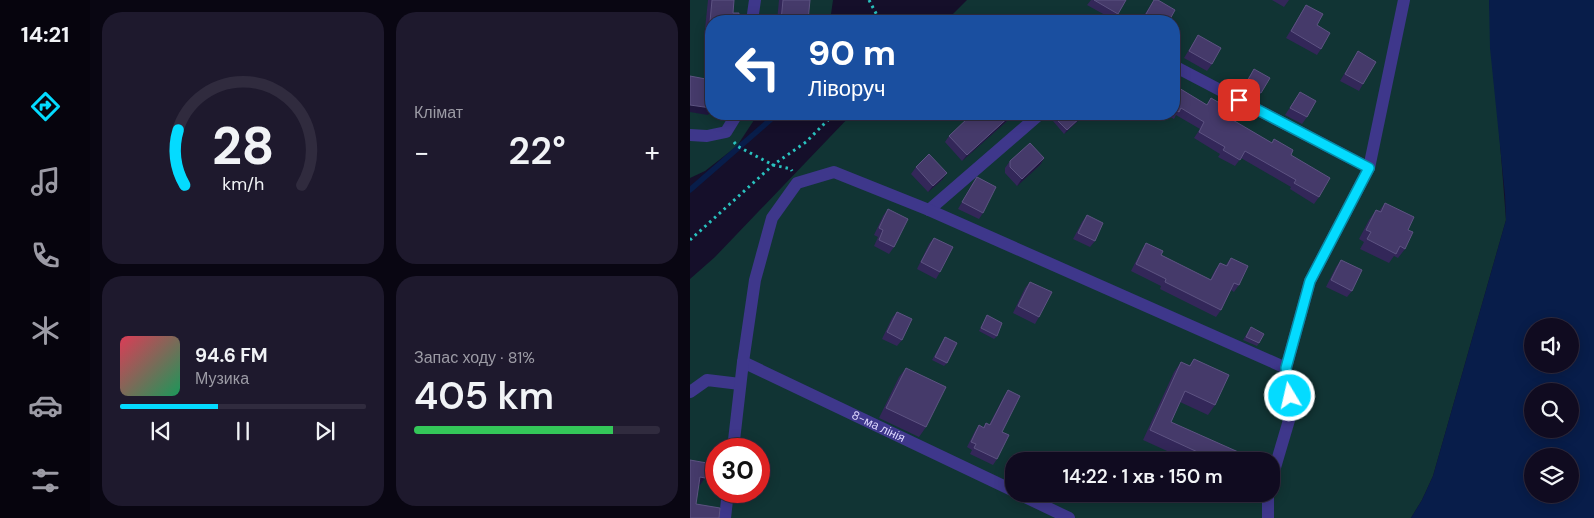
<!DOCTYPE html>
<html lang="uk">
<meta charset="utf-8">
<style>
:root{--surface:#100b20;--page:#1e192d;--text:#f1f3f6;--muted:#9c9ba5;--line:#302b3e;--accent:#04dbff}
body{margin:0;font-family:"DM Sans",sans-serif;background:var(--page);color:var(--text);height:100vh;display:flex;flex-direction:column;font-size:19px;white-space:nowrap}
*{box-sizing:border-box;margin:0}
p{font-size:16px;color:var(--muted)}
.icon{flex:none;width:28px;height:28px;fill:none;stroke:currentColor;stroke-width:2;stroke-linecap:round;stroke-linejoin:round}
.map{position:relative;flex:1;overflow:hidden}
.side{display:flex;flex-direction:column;gap:12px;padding:12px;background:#090612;width:600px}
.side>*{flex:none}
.guide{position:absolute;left:15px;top:15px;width:475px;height:105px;border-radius:20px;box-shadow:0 2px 12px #0003,0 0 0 1px var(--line);background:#1a4fa0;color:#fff;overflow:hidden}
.buttons{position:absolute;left:834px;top:318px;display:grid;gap:10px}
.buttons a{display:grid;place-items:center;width:55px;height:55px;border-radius:50%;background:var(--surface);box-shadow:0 2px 12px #0003,0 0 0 1px var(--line);font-size:25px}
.speed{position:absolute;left:15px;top:438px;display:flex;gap:10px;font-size:25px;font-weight:700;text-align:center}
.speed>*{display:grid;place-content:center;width:65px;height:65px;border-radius:50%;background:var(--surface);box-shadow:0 2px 12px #0003,0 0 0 1px var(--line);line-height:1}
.speed .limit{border:8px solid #d22;background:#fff;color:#111}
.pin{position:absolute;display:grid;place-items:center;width:42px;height:42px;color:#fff;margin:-21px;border-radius:10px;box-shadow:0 2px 8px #0006}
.me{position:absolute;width:55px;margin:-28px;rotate:351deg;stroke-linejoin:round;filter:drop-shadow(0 0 4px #0008)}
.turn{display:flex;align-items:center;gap:18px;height:105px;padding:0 20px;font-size:22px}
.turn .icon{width:65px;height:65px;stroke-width:2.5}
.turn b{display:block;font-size:35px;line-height:42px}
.big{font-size:38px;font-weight:600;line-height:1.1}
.side .card{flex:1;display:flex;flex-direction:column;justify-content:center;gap:8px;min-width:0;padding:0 18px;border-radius:20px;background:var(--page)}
.side .dial{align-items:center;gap:0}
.dial svg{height:130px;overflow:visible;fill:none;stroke:var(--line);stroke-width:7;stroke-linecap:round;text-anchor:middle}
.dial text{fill:var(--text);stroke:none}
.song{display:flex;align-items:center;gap:15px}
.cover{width:60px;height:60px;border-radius:8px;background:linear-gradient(135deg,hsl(350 70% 55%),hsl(150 70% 35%))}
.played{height:5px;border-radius:2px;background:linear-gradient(90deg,var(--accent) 40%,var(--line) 40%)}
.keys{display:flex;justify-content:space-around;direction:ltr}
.heat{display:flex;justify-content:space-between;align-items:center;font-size:28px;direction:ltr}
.charge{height:8px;border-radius:4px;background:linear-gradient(90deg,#34c759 81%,var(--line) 0)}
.side .tiles{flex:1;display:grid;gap:12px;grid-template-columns:repeat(2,1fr)}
.trip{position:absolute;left:315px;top:452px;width:275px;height:50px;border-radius:20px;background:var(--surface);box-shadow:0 2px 12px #0003,0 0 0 1px var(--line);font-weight:600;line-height:50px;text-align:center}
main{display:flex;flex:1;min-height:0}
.tab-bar{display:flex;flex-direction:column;width:90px;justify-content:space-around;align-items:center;background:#06040d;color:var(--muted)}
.tab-bar .icon{width:35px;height:35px}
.tab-bar .active{color:var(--accent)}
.tab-bar b{font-size:22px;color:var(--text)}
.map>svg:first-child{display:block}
</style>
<main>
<nav class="tab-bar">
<b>14:21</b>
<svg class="icon active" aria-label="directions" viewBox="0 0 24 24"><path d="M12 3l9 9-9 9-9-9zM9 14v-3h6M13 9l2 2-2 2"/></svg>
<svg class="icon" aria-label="music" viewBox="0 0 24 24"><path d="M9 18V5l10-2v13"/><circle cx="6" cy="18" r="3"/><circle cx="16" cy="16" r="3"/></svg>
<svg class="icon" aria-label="phone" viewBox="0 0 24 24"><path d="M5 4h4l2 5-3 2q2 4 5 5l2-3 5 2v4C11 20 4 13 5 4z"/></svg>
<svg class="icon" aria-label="climate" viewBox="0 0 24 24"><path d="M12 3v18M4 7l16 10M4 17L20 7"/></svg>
<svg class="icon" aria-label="car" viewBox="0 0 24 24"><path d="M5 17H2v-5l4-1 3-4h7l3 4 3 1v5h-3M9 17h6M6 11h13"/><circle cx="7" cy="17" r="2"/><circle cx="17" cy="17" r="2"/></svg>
<svg class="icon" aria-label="filters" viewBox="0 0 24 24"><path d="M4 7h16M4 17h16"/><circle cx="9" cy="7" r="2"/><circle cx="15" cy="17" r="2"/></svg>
</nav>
<section class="side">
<div class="tiles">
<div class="card dial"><svg viewBox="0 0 100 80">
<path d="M14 69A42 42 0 1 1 86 69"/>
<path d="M14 69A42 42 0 0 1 10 35" stroke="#04dbff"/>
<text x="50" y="56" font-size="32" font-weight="700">28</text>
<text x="50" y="72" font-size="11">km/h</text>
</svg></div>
<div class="card"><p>Клімат</p>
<div class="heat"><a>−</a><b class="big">22°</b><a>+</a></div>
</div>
<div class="card">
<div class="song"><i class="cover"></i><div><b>94.6 FM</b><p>Музика</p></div></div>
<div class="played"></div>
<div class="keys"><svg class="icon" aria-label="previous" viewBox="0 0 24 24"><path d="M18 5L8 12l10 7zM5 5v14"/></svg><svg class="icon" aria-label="pause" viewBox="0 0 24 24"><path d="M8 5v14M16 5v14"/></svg><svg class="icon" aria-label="next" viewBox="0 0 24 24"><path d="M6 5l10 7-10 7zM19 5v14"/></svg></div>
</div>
<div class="card"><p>Запас ходу · 81%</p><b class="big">405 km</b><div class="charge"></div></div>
</div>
</section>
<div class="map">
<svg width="904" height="518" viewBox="0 0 904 518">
<rect width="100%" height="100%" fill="#150f2a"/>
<path fill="#113434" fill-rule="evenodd" d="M0,0H143L140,21H21V114H68L47,146L15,171L0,178Z
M277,0H799L816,220L743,476L732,500L721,518H0V279L25,257L162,114H484V21H256ZM26,449H69V491H26ZM324,461H581V494H324Z"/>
<path fill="#081d4a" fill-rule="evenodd" d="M799,0H904V518H721L732,500L743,476L816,220L815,195L800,48ZM842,326H880V364H842ZM842,391H880V429H842ZM842,456H880V494H842Z"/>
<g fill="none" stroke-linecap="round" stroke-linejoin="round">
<path stroke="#081d4a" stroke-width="5.5" d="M0,190L87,114"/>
<path stroke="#29c2bf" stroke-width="3" stroke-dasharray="2.5 4" stroke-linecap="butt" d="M179,0L190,21
M44,142L47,146L83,165L101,169L102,171
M0,240L83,165L116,142L144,114"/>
<g stroke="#3e378b" stroke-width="12">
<path d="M62,21L65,0"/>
<path d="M484,66L679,168"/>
<path d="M0,135L17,136L36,132L47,114"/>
<path d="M239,210L350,114"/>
<path id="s1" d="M53,362L324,491"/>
<path d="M0,392L17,380L50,384"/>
<path d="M43,449L53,362L65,280L82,218L107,183L144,172L239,210L596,368"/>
<path d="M581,481L602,410L596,368L620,281L679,168L714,0"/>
<path d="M329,494L379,518"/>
<path d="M578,494V518"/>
<path d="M35,518L38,491"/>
</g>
</g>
<path fill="#332759" d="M18,0H44L43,13L21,40L14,39Z
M89,0H120L118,21H87Z
M401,0H436L424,20L397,5Z
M464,0L479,21H452L451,20Z
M582,0H599L594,7Z
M616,5L627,25L631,49L627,55L596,38Z
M508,35L522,64L517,71L494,58Z
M668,51L673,84L669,91L650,81Z
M564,69L571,93L566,100L550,91Z
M484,85L517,105L521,98L536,116L601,155L629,197L624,204L600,189L601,187L551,158L545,166L528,157L530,154L504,138L510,129L486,115L484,119L475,114H484Z
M610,92L617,117L612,124L595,115Z
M325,114L272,161L255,142L259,136L282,120Z
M365,118L389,120L374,134L363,121Z
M354,158L350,165L327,186L315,173V168L320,161Z
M226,167L252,180L238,192L221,174Z
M287,177L293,213L289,219L268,209L282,184Z
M695,203L718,230L715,249L708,258L704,256L699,263L670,249L674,242L669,239L679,220L686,210L689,211Z
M198,209L204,247L199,254L184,246L188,237L184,235L193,216Z
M397,215L405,241L400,247L383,239L392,222Z
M244,238L250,272L246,279L227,269L239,244Z
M456,243L471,255L520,280L525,270L530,263L535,266L541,258L549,285L544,292L541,290L531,310L526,317L470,289L471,286L441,271L452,249Z
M651,260L662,291L657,297L636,287L646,267Z
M340,282L349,317L345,324L323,313L335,288Z
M207,312L212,340L207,346L192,339L202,318Z
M297,315L307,336L304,339L289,331Z
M561,327L569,343L567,346L553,340Z
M255,337L257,363L254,366L242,360Z
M504,359L525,405L518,415L490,402L481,422L563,461H499L453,440L484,372L491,362L499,366Z
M216,368L236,427L229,437L189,418L209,377Z
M318,390L312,432L307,459L303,465L280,454L282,450L277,447L285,431L289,425L293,427L296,423L299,425L314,396Z"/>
<path fill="#1f163e" d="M19,33H21V40L14,39Z
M0,105L21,108V110L18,115L0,112Z
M322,114H325L272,161L277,155Z
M392,116L389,120L374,134L377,130Z
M354,158L350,165L327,186L332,179Z
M257,173L252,180L238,192L243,186Z
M10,477L15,478L10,485L6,484Z"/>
<path fill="#453a6a" stroke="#5d5382" d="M22,0H44L43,13H49L48,21H21V33H19Z
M93,0H120L118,21H91Z
M404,0H436L428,14Z
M464,0H468L485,10L479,21H456L459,16L456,14Z
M616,5L633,14L627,25L640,33L631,49L601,31Z
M508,35L531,48L522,64L499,51Z
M668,51L686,62L673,84L655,74Z
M564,69L580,78L571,93L555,85Z
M0,76L21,80V108L0,105Z
M484,85L517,105L521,98L540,109L536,116L582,143L584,139L603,150L601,155L640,178L629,197L604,183L606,180L555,151L550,160L533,150L535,147L509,132L514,122L491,108L489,112L484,109Z
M610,92L626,101L617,117L600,108Z
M289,114H322L277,155L259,136L279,117L282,120Z
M369,114H389L392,116L377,130L365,118Z
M340,143L354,158L332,179L320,167V161Z
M239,154L257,173L243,186L226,167Z
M287,177L306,187L293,213L272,202Z
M695,203L724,217L718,230L723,232L715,249L710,246L706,254L677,239L681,232L676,230L686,210L691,212Z
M198,209L218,219L204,247L189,240L193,230L189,228Z
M397,215L413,223L405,241L388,233Z
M244,238L263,247L250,272L231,262Z
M456,243L473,251L471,255L521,280L530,263L537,266L541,258L558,266L549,285L544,283L531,310L475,282L476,279L446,264Z
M651,260L672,270L662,291L641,280Z
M340,282L362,292L349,317L328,306Z
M207,312L222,319L212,340L197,332Z
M297,315L312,323L307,336L291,328Z
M561,327L574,334L569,343L556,337Z
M255,337L267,343L257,363L245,357Z
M504,359L539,375L525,405L495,391L481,422L564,459L563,461H527L460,430L491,362L500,366Z
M216,368L256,387L236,427L196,408Z
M318,390L330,396L312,432L319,435L307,459L284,448L286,444L281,442L289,425L294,428L296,423L300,425Z
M0,460L17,463L15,478L10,477L6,504L30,508L29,518H0Z"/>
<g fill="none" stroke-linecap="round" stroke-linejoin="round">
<defs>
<path id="route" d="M549,100L679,168L620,281L596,368L600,396"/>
</defs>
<use href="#route" stroke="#038ea6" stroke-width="12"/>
<use href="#route" stroke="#04dbff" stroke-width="9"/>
</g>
<g text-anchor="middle" stroke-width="5" stroke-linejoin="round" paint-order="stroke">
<g font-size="12" fill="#ded8ff" stroke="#150f2a">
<text dy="4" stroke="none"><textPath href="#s1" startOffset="150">8-ма лінія</textPath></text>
</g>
</g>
</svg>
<div class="buttons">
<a><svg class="icon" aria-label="sound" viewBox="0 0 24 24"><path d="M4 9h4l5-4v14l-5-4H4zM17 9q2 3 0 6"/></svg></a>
<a><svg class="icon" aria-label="search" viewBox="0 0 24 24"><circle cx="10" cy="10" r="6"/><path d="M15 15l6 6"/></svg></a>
<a><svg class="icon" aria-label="layers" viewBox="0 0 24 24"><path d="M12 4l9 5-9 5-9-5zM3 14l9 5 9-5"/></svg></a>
</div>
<div class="speed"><div class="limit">30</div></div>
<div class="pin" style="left:549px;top:100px;background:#d93025"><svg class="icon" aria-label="arrive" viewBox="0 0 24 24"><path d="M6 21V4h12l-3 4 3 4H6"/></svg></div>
<svg class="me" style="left:600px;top:396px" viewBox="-20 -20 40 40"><circle r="17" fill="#04dbff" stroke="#fff" stroke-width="3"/><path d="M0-11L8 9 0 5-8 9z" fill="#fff"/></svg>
<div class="trip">14:22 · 1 хв · 150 m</div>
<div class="guide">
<div class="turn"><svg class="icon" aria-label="left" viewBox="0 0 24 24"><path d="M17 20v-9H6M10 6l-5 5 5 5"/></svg><div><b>90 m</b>Ліворуч</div></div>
</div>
</div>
</main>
